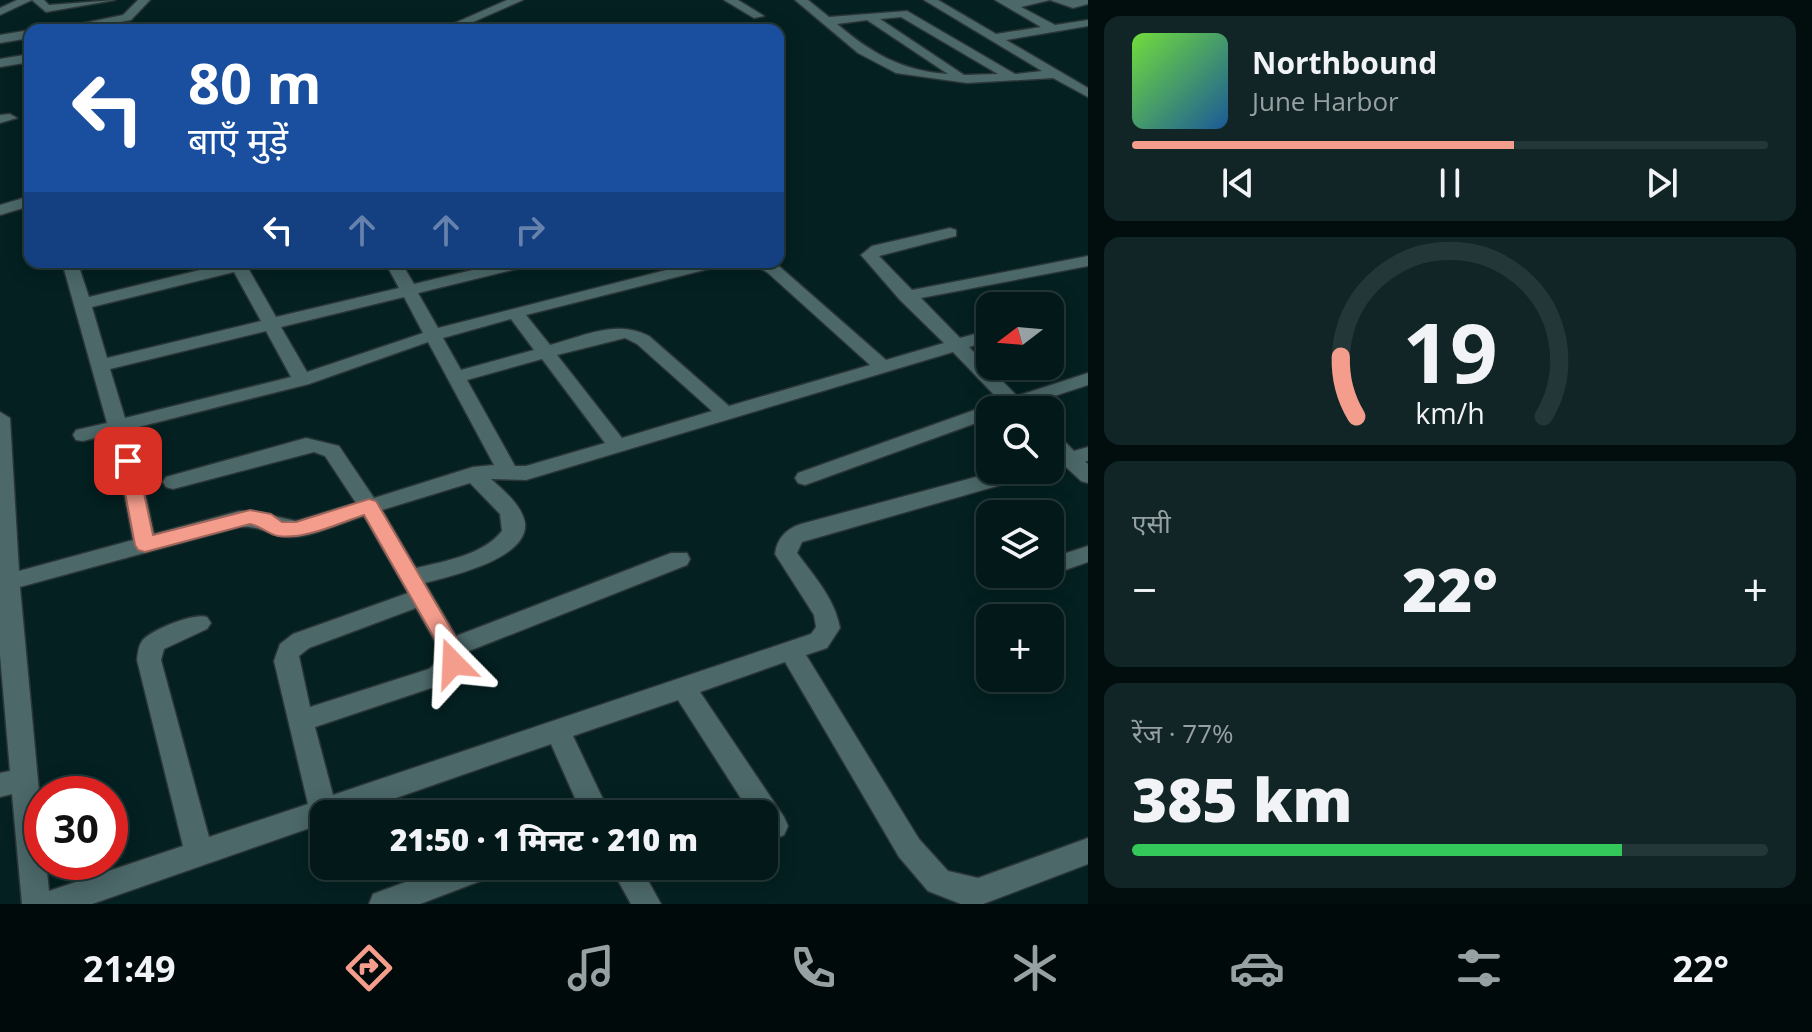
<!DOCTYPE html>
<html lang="hi">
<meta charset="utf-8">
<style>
:root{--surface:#031819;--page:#112526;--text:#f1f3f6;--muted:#97a0a2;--line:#243738;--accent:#f49d8c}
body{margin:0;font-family:"Open Sans","Noto Sans Devanagari",sans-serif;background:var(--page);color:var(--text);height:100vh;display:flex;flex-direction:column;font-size:30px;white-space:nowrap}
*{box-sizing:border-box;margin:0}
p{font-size:26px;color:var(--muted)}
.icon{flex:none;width:44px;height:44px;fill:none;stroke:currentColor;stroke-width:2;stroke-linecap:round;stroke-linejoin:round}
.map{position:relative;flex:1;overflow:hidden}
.details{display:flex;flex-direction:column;gap:16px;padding:16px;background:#020d0e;width:724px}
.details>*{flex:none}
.top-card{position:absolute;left:24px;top:24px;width:760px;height:244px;border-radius:16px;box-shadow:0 4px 20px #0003,0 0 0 2px var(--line);background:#1a4fa0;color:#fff;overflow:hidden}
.needle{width:52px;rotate:254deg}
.fabs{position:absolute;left:976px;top:292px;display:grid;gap:16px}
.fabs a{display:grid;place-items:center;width:88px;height:88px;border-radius:16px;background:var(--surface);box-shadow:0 4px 20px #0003,0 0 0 2px var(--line);font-size:40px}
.speed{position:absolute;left:24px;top:776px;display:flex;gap:16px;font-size:40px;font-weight:700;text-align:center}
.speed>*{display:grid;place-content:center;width:104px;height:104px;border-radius:50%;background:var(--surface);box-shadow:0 4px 20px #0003,0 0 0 2px var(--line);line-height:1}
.speed .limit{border:12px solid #d22;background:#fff;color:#111}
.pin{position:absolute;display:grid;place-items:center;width:68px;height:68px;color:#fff;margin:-34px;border-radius:16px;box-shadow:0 4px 12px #0006}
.me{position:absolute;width:88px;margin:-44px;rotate:339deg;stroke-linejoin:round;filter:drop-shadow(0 0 6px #0008)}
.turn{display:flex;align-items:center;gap:28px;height:168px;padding:0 32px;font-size:36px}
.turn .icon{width:104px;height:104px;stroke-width:2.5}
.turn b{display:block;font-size:56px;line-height:68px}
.lanes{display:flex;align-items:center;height:76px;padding:0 32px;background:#0003;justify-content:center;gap:40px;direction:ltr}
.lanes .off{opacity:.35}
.big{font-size:60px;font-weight:800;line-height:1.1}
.details .tile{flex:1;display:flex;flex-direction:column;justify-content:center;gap:12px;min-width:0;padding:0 28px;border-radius:16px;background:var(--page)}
.details .dial{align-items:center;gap:0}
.dial svg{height:208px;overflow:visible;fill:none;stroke:var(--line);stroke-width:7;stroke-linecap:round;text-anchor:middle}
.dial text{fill:var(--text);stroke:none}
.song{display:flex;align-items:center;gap:24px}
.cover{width:96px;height:96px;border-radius:12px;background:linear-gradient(135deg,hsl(100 70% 55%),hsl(210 70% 35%))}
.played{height:8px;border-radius:4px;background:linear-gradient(90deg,var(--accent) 60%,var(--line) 60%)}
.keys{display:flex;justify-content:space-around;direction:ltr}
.heat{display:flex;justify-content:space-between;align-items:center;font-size:44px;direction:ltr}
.charge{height:12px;border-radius:6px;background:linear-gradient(90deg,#34c759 77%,var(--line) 0)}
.trip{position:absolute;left:310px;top:800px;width:468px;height:80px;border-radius:16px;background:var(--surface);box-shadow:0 4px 20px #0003,0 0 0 2px var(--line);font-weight:800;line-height:80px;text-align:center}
.tab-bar{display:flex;height:128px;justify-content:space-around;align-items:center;background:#010a0a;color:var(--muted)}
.tab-bar .icon{width:56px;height:56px}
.tab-bar .active{color:var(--accent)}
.tab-bar b{font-size:36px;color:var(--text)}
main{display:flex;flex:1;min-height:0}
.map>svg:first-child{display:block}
</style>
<main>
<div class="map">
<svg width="1088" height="904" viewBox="0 0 1088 904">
<rect width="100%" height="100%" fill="#042021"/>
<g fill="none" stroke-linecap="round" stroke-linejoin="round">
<defs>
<path id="minor" d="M17,0H32L0,15V8Z
M32,0H44L49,5L115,0L46,12Z
M138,0H150L131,20L77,30H51L123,15Z
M507,0H523L455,30H439Z
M724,0H738L764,16L754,18Z
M795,0H808L829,17L907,11L1015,74L1042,71L924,0H938L996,34L1041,27L995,0H1088V4L1073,8L1050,0L1021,7L1055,25L1088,20V26L1006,40L1088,88V97L1053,78L967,83L896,73L858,53ZM901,17L998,74L964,75L880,19ZM867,20L948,74C902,71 871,53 837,24Z
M30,30V38L0,43V35Z
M30,54V62L0,67V59Z
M0,115L10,114L17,118L0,123Z
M30,196V206L0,215V205Z
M950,228L956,230V236L879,256L912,290L1088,256V266L921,298L960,338L990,330V341L969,347L1017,396L1088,373V385L1027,405L1030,410H990V418L805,485L798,483L795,478L798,473L983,407L996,406L1000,401L953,352L526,480L491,479C503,490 522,505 525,523C529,559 450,576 425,583L456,636L671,553H687L690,559L687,565L464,653C466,669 457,674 446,683L315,727L333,795L811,634L816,627L814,615L775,554C777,538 786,529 801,524L1002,470H1038L1035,475L802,542L797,553C814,576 835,599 840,628L827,648L806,655L919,839L948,871L978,878L1088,838V864L983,904H961L928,891L899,857L785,662L700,692L784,817L788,826L784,835L774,839L764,835V814H751L678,700L573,736L610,814H582L551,744L350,814H324V823L92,904H22L12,794L0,797V773L10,771L0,655V412L10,418L19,571L133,540L118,461L128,454L138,461L154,534L239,511L256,512L296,521L356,503L325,456L314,452L173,489L166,487L163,482L166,477L306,438L339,446L374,498L473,467L494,465L428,342L309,384L83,441L76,440L73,435L76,430L107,423L62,262H101L80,270L89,297L233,262H261L248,268L276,317L399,288L385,262H401L414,284L506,262H534L532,265L418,293L438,328L698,262H726L724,265L526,315L550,345C584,336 616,319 649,336L729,406L870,365L768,273L751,262H771L780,267L886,360L944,343L900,300L861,255L872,246ZM234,272L261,321L107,358L92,307ZM404,297L423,333L307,372L281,327ZM511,319L534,350L461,370L443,338ZM266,331L291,377L125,418L110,369ZM625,338L637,344L712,411L622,438L557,355ZM542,359L605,443L526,466H515L467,380ZM470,483L500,514L502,531C483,555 445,561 416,568L382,510ZM364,516L408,593L293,634L280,644L274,661L308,804L209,837L161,660L164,649L207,629L211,623L207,617C195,612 150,630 142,641C138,647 138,653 137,660L183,846L49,891L46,862H42V824L20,587L239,527C257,525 271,535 289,537C309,538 344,522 364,516ZM416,608L439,649L440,659L429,669L310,707L299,656L309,648Z
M1050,432L1057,434L1074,451L1088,447V461H1085L1088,464V483L1081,481L1066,467L1047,470H1050V457L1055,456L1050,451Z
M1088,546V562L1065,570L1057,568L1054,562L1057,556Z
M449,866H500L496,875L420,904H369L373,894Z
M610,866H640L661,904H631Z"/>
</defs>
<use href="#minor" stroke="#2a3536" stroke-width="3"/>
<use href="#minor" fill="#4c6869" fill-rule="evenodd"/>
</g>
<path fill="#f49d8c" stroke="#9f665b" stroke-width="2" d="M128,454L137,461L153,535L250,510L271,514L282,522H296L369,499L376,501L462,648L464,663L461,670L453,672L445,670L440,648L364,515C339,523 305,540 278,536C268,534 261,526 250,524L145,552L138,550L135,545L119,461Z"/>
</svg>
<div class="fabs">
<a><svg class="needle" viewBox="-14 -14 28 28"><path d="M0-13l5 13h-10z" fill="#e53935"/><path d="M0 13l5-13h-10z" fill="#97a0a2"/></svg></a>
<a><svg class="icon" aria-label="search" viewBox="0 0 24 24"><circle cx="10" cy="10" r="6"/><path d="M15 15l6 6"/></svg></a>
<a><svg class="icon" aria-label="layers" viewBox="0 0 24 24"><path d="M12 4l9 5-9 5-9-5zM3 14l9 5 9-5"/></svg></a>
<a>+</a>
</div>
<div class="speed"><div class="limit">30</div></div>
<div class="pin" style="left:128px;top:461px;background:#d93025"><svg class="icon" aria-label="arrive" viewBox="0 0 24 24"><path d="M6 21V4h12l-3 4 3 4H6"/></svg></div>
<svg class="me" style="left:453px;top:663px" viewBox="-20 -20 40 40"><path d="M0-17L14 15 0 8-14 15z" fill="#f49d8c" stroke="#fff" stroke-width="4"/></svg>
<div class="trip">21:50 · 1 मिनट · 210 m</div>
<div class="top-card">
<div class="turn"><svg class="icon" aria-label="left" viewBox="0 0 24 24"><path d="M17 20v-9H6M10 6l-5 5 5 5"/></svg><div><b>80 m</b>बाएँ मुड़ें</div></div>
<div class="lanes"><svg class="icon" aria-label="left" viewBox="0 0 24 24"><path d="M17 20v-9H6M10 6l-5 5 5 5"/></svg><svg class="icon off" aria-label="ahead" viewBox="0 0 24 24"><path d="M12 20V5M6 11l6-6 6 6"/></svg><svg class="icon off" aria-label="ahead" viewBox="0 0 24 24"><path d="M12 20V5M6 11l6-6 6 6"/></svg><svg class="icon off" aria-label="right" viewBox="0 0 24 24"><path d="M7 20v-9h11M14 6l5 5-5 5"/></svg></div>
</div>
</div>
<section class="details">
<div class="tile">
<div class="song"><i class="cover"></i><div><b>Northbound</b><p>June Harbor</p></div></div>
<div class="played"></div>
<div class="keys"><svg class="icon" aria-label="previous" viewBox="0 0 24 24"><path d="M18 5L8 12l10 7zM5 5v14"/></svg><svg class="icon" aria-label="pause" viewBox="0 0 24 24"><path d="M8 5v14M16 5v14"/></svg><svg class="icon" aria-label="next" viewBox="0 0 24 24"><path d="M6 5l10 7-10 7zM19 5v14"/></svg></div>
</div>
<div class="tile dial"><svg viewBox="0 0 100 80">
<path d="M14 69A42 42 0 1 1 86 69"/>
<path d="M14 69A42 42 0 0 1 8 46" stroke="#f49d8c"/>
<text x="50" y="56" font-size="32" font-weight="700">19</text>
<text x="50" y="72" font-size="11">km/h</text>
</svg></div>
<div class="tile"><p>एसी</p>
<div class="heat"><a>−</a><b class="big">22°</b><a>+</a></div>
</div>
<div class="tile"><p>रेंज · 77%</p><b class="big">385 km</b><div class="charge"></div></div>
</section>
</main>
<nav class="tab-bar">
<b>21:49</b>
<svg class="icon active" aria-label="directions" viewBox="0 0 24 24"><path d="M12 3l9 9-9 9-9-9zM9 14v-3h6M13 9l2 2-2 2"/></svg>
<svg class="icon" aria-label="music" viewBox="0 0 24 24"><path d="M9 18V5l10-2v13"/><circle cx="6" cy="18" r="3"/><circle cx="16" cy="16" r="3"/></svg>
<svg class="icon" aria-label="phone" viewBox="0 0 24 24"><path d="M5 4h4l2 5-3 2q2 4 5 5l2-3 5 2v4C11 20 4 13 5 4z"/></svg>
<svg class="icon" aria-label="climate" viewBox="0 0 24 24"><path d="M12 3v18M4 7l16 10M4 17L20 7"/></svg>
<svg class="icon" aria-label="car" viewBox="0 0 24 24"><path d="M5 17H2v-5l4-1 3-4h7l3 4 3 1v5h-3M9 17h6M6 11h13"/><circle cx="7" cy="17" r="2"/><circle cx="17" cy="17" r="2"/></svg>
<svg class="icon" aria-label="filters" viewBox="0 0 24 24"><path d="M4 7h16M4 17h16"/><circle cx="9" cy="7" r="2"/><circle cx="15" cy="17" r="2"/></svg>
<b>22°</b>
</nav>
